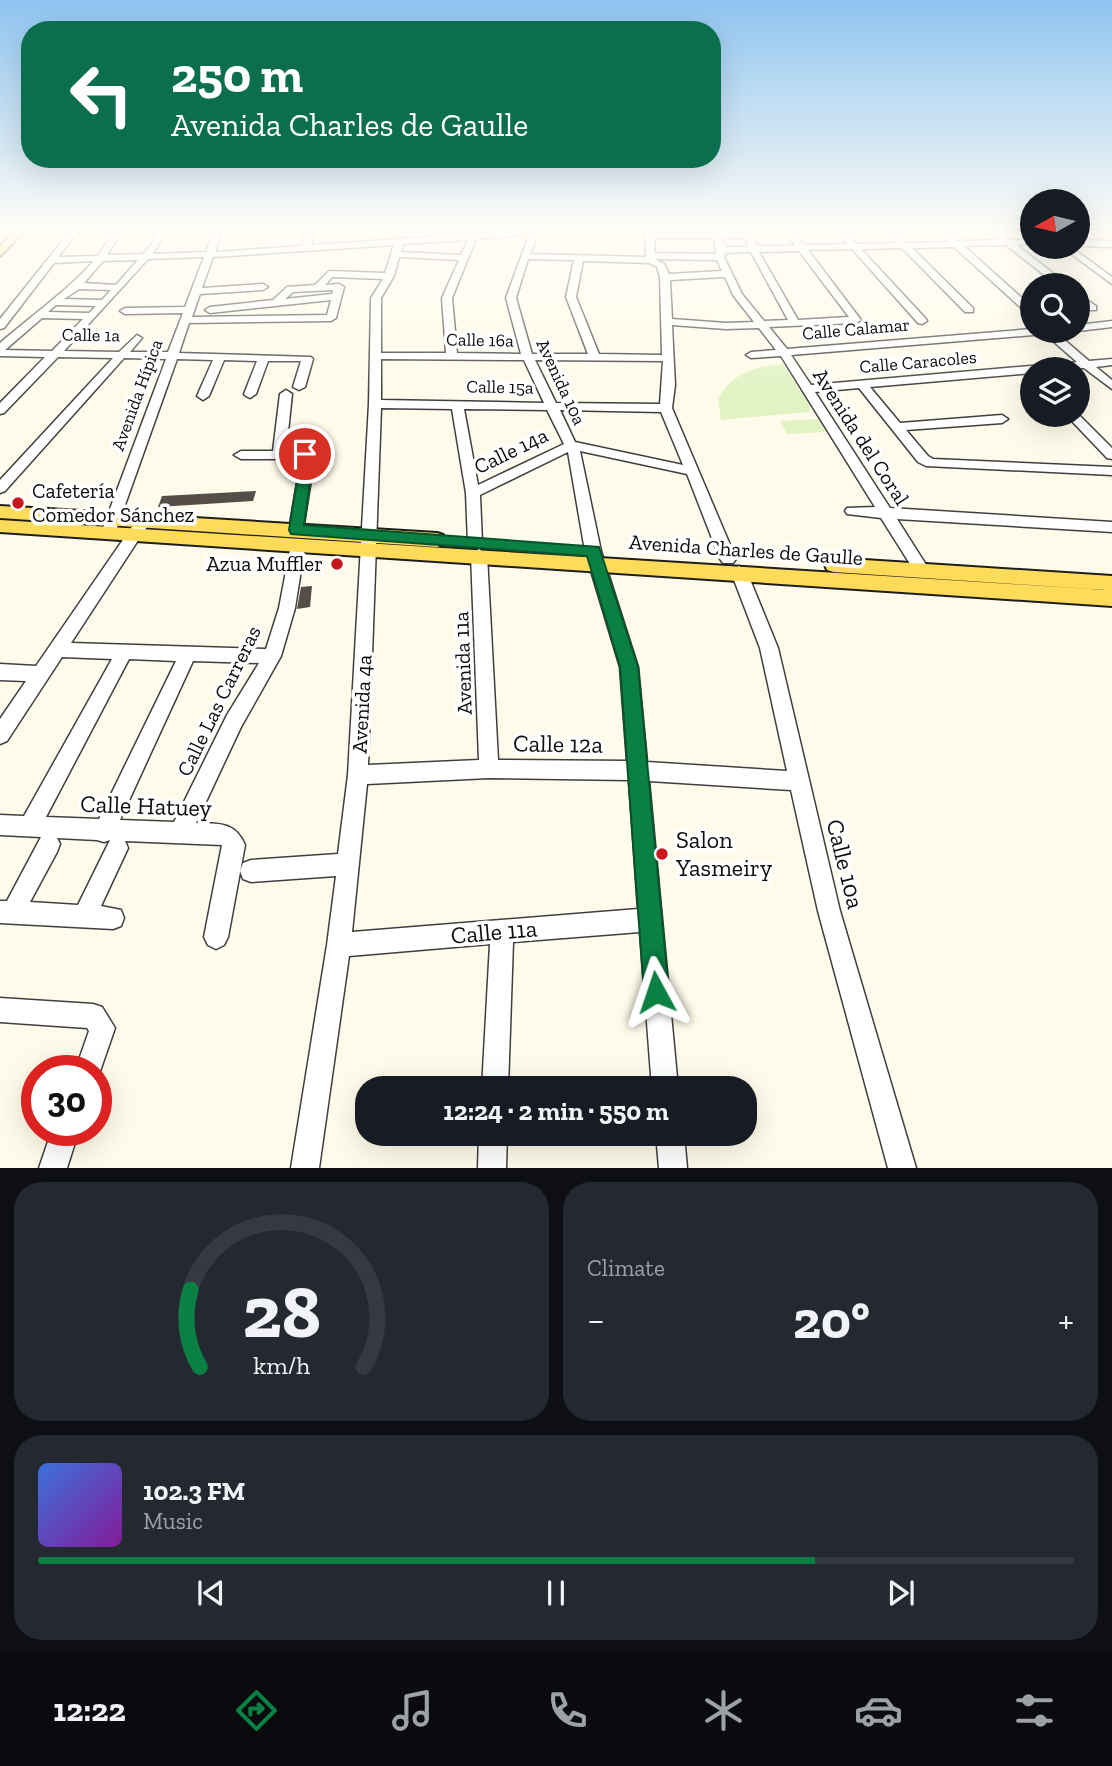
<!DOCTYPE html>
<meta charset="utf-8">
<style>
:root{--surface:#171b24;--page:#242831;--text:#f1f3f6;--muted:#9ea1a6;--line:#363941;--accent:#0b8043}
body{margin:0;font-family:"Zilla Slab",serif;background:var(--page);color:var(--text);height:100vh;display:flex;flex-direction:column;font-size:26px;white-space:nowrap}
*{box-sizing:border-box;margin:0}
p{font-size:23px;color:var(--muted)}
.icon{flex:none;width:38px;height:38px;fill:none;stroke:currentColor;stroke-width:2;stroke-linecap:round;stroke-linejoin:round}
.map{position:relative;height:1168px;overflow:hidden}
.side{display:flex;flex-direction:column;gap:14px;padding:14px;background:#0d0f14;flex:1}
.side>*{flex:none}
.hud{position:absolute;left:21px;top:21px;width:700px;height:147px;border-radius:28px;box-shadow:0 7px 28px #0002;background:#0b6e4f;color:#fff;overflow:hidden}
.needle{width:46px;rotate:262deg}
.tools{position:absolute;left:1020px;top:189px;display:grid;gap:14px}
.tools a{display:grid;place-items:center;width:70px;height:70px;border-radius:50%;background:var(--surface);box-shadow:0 7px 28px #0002;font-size:35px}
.speed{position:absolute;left:21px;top:1055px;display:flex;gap:14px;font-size:35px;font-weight:700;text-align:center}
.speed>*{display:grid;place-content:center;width:91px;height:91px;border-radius:50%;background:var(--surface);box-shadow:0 7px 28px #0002;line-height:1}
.speed .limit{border:10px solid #d22;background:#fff;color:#111}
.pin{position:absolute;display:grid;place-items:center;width:60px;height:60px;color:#fff;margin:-30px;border:4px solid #fff;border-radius:50%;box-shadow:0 2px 7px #0007}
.me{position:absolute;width:77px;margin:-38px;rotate:355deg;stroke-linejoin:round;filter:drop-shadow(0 0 5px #0008)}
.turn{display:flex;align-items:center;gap:24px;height:147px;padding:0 35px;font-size:32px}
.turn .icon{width:91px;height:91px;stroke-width:2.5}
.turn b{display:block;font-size:49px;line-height:60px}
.big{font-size:52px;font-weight:700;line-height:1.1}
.side .card{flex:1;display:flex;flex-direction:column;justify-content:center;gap:10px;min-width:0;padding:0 24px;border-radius:28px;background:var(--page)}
.side .dial{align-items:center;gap:0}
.dial svg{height:182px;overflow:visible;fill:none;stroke:var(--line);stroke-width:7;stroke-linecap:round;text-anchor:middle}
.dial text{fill:var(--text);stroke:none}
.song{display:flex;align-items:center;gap:21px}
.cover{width:84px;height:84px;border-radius:10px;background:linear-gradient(135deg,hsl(220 70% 55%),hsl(290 70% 35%))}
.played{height:7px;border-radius:4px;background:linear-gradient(90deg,var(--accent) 75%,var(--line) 75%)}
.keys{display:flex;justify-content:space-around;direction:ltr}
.heat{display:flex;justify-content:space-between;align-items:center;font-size:38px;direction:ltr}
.side .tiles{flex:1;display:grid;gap:14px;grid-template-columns:1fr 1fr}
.card:last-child{grid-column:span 2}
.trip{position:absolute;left:355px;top:1076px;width:402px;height:70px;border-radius:28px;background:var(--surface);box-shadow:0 7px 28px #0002;font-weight:700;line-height:70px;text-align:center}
.tabs{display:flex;height:112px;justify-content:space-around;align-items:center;background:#090b0e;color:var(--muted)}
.tabs .icon{width:49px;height:49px}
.tabs .current{color:var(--accent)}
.tabs b{font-size:32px;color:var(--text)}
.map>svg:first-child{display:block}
</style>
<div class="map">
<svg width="1112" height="1168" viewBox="0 0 1112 1168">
<rect width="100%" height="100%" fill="#fffbea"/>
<path fill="#e1f3c3" d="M783,364L811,408L809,412L721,420L718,400C731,373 754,367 783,364Z
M818,419L826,432L787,434L780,421Z"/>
<path fill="#554d47" d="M256,491L253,501L158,507L162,496Z
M312,586L310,607L297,609L301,587Z"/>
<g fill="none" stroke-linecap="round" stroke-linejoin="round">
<defs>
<path id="minor" d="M71,230H79L58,257L98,256L115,230H123L107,255L143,254L151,245L158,230H166L153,254L206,252L214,230H222L215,252L302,246L306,230H314L311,245L534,230H574L538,235L530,254L646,257L645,230H653V232H713L712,230L743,232L742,230H750L757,246H795L784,230H792L804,245L847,244L835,230H844L856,244L897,243L885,230H894L907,243L949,242L937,230H946L959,241L1000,240L988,230H997L1010,240H1032V244L1017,245L1068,285H1057L1006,245L964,246L1032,307V315L1028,314L954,247L912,248L973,308V312H965L902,248L861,249L926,319L927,321L922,324L918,323L852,249L808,250L861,320L856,323L769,327L787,349L1032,329L1054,331L1089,361L1112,359V365L1096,367L1112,380V389L1084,368L1032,369V373L870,387L900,423L1002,415L1008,419L1002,423L906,430L928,456L933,459L1112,467V475L926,466L918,462L859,388L815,392L890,508L1112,522V532L897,519L930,571L922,577L917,575L881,518L847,514L845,511L847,508L875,507L781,356L751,358L746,355L751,352L776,350L759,328L726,329L672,325L675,385L672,408L736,559L733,563H723L720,559L687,474L580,451L601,551L638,667L647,762L787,771L760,648L731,572L739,566L747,572L778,648L840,911L916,1168H888L818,911L791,790L649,781L678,1088H652L640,932L513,942L508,1088H482L490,944L349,956L319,1168H291L327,945L336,876L251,882L243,879L240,871L243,863L251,860L338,854L348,775L369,404L371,298L383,279L332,277L325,285L339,284L344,287L336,318L331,321L189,323L179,353L311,357L313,359L305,387L299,390L293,387L301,361H268L256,394L250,398L246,396L244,394L257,361L224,360L209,396L203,400L197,396L213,360L177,359L115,533L108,538L101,533L166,359L124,358L5,491L0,493V480L113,358L58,357L4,413L0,414V403L45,357L0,356V343C31,316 66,292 94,261L54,263L4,328L0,329V319ZM529,235L506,298L521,354L457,353L452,298L476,239ZM654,238H714L716,254L655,253ZM722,238H745L748,247H726ZM468,240L461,255L401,252L403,244ZM394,245L385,273L329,271L315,285L287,287L273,300L210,307L205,310L210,313L331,300L327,315L192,317L200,294L263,290L268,287L263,284L202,288L213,257ZM799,251L849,317L798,320L759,252ZM751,252L788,320L764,321L742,294L724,257L726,253ZM204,257L185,307L125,308L120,311L125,314L183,313L168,352H130L142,338L137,335L119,352L64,351L148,259ZM399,257L459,260L442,298L446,353H381V298L394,276ZM528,259L574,260L566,297L588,354H532L516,298ZM655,259L717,260L722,271L669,274L664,264ZM138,260L116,285L84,283L103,261ZM583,261L649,263L657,267L660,277L662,355L599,354L576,297ZM725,277L733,295L754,322L726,323L672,319L670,280ZM79,289L111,290L102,300L64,299ZM333,290L332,294L285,299L293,292ZM56,305L96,306L89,313L48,312ZM42,318L83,319L52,351L5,350ZM1045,334L1077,362L811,385L791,355ZM381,359L524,360L544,403L381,400ZM535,360L663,361L660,404L556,403ZM381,408L452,409L466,493L468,543L475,548L482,543L480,495L568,452L585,551L620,667L627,761L498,760L487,555L479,549L471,555L479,760L368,765ZM464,409L547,410L564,444L478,485ZM560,410L661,412L683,465L575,442ZM489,778L629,780L638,909L352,932L367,784Z
M1078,240L1112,241V247L1078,246Z
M1062,247H1071L1112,277V284Z
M1078,294L1096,306V310H1088L1078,302Z
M1112,321V327L1078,331H1077L1078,325Z
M286,390L292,394L286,451H308L315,455L303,530L296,535L289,530L301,459H241L234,455L241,451H273L280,394Z
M1078,414L1112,448V459L1107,458L1066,415Z
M145,514L152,519L71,643L266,649L279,608L291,545L298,540L305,545L295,608L281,656L241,727L196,823C218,824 235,821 245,845L228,937L224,945L216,949L208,945L204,937L222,845L125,841L128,848L101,906L121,910L124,918L121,926L113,929L0,923V901H7L41,837L0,835V815L24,816L112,659L62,657L7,741L0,744V719L26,681L0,680V664L36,666L140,515ZM129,659L176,661L99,819L46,817ZM193,661L259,663L227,715L174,822L120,820ZM57,838L97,840L104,842L110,840L78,905L30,902L57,852L60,844Z
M0,998L93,1004L102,1007L115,1028L97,1080L96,1071H75L89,1031L87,1028L0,1022Z
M52,1130H79L67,1168H39Z
M479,1134H507L506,1168H478Z
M656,1134H684L687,1168H659Z"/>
<path id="major" d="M15,230H25L0,256V246Z
M0,506L437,533L443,535L446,540L443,545L437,547L0,518Z
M0,520L1106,590L834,572L827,570L825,565L827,560L834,558L1112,576V606L0,532Z"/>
</defs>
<use href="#minor" stroke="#3f3f3f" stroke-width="3"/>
<use href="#major" stroke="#1d1d1d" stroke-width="4"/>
<use href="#minor" fill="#fff" fill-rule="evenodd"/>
<use href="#major" fill="#ffdb5a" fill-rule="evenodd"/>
</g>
<linearGradient id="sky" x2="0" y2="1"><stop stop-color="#8fc4f0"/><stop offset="0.59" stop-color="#fffdf6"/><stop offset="1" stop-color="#fffdf6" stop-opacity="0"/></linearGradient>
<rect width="1112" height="393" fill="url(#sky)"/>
<path fill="#0b8043" stroke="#07532c" stroke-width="2" d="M305,450L314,455L304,525L599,547L638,667L669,992L665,1001L656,1004L648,1001L644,992L620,667L587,556L291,534L289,530L301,457L298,454Z"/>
<g fill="#c7191d" stroke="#fff" stroke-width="2.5">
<circle cx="18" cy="503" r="7"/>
<circle cx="337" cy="564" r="7"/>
<circle cx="662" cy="854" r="7"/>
</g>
<g text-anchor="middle" stroke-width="7" stroke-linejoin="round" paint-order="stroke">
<g font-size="18" fill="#0c0c0c" stroke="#fff">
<text transform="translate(856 329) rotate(-5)" y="6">Calle Calamar</text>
<text transform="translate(91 335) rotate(1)" y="6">Calle 1a</text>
<text transform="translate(480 340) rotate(1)" y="6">Calle 16a</text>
<text transform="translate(918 362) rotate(-5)" y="6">Calle Caracoles</text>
<text transform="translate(561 382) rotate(65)" y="6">Avenida 10a</text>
<text transform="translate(500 387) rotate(1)" y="6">Calle 15a</text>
<text transform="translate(137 395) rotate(-70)" y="6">Avenida Hípica</text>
</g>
<g font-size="21" fill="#0c0c0c" stroke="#fff">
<text transform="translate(861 437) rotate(57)" y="7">Avenida del Coral</text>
<text transform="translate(511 451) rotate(-26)" y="7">Calle 14a</text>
<text transform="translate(746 550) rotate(4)" y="7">Avenida Charles de Gaulle</text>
<text transform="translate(463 663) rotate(-92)" y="7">Avenida 11a</text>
<text transform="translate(219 701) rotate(-64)" y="7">Calle Las Carreras</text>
<text transform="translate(362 704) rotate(-87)" y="7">Avenida 4a</text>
</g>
<g font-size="21" fill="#0c0c0c" stroke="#fff" text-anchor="start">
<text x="32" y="498">Cafetería<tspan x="32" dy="24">Comedor Sánchez</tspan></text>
<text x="323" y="571" text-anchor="end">Azua Muffler</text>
</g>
<g font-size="24" fill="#0c0c0c" stroke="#fff">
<text transform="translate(558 744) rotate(1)" y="8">Calle 12a</text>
<text transform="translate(146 806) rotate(2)" y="8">Calle Hatuey</text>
<text transform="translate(845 864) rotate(76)" y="8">Calle 10a</text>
<text transform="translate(494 932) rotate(-5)" y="8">Calle 11a</text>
</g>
<g font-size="24" fill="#0c0c0c" stroke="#fff" text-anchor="start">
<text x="676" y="848">Salon<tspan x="676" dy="28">Yasmeiry</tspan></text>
</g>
</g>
</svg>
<div class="tools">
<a><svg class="needle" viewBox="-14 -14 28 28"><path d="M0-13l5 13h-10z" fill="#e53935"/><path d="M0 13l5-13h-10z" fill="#9ea1a6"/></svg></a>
<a><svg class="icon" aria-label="search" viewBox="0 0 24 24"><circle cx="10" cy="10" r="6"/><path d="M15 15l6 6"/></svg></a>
<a><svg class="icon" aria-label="layers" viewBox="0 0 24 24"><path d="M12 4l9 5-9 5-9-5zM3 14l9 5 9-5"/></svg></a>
</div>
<div class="speed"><div class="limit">30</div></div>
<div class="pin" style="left:305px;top:454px;background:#d93025"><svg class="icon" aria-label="arrive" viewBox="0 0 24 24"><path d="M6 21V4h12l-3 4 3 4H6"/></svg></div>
<svg class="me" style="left:656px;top:992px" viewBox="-20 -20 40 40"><path d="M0-17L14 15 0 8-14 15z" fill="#0b8043" stroke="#fff" stroke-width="4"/></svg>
<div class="trip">12:24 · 2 min · 550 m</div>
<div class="hud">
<div class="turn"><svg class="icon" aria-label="left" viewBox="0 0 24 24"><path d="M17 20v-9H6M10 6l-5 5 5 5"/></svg><div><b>250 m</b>Avenida Charles de Gaulle</div></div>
</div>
</div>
<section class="side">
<div class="tiles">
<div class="card dial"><svg viewBox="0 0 100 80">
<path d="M14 69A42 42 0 1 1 86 69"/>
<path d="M14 69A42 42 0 0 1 10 35" stroke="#0b8043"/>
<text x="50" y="56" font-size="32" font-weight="700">28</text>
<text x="50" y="72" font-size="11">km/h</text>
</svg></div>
<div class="card"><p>Climate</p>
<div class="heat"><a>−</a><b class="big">20°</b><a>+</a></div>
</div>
<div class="card">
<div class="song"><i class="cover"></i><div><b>102.3 FM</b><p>Music</p></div></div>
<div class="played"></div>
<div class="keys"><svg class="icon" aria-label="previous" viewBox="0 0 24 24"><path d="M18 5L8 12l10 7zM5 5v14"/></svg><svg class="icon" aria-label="pause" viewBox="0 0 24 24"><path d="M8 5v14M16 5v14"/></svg><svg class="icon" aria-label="next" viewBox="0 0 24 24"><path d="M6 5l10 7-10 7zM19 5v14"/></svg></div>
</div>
</div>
</section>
<nav class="tabs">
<b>12:22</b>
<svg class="icon current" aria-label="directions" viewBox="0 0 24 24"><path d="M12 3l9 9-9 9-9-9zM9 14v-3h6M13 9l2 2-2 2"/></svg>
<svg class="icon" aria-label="music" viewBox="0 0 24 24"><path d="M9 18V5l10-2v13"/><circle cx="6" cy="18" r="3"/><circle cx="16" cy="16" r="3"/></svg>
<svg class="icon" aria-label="phone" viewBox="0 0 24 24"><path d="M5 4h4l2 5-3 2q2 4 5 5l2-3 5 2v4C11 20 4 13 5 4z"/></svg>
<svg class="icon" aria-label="climate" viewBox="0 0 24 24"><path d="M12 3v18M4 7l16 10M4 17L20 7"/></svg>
<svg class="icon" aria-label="car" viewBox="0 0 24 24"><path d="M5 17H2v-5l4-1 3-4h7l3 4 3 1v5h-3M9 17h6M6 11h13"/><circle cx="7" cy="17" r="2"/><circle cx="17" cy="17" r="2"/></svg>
<svg class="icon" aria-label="filters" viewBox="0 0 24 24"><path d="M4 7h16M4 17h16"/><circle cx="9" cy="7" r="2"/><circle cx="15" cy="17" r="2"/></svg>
</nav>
